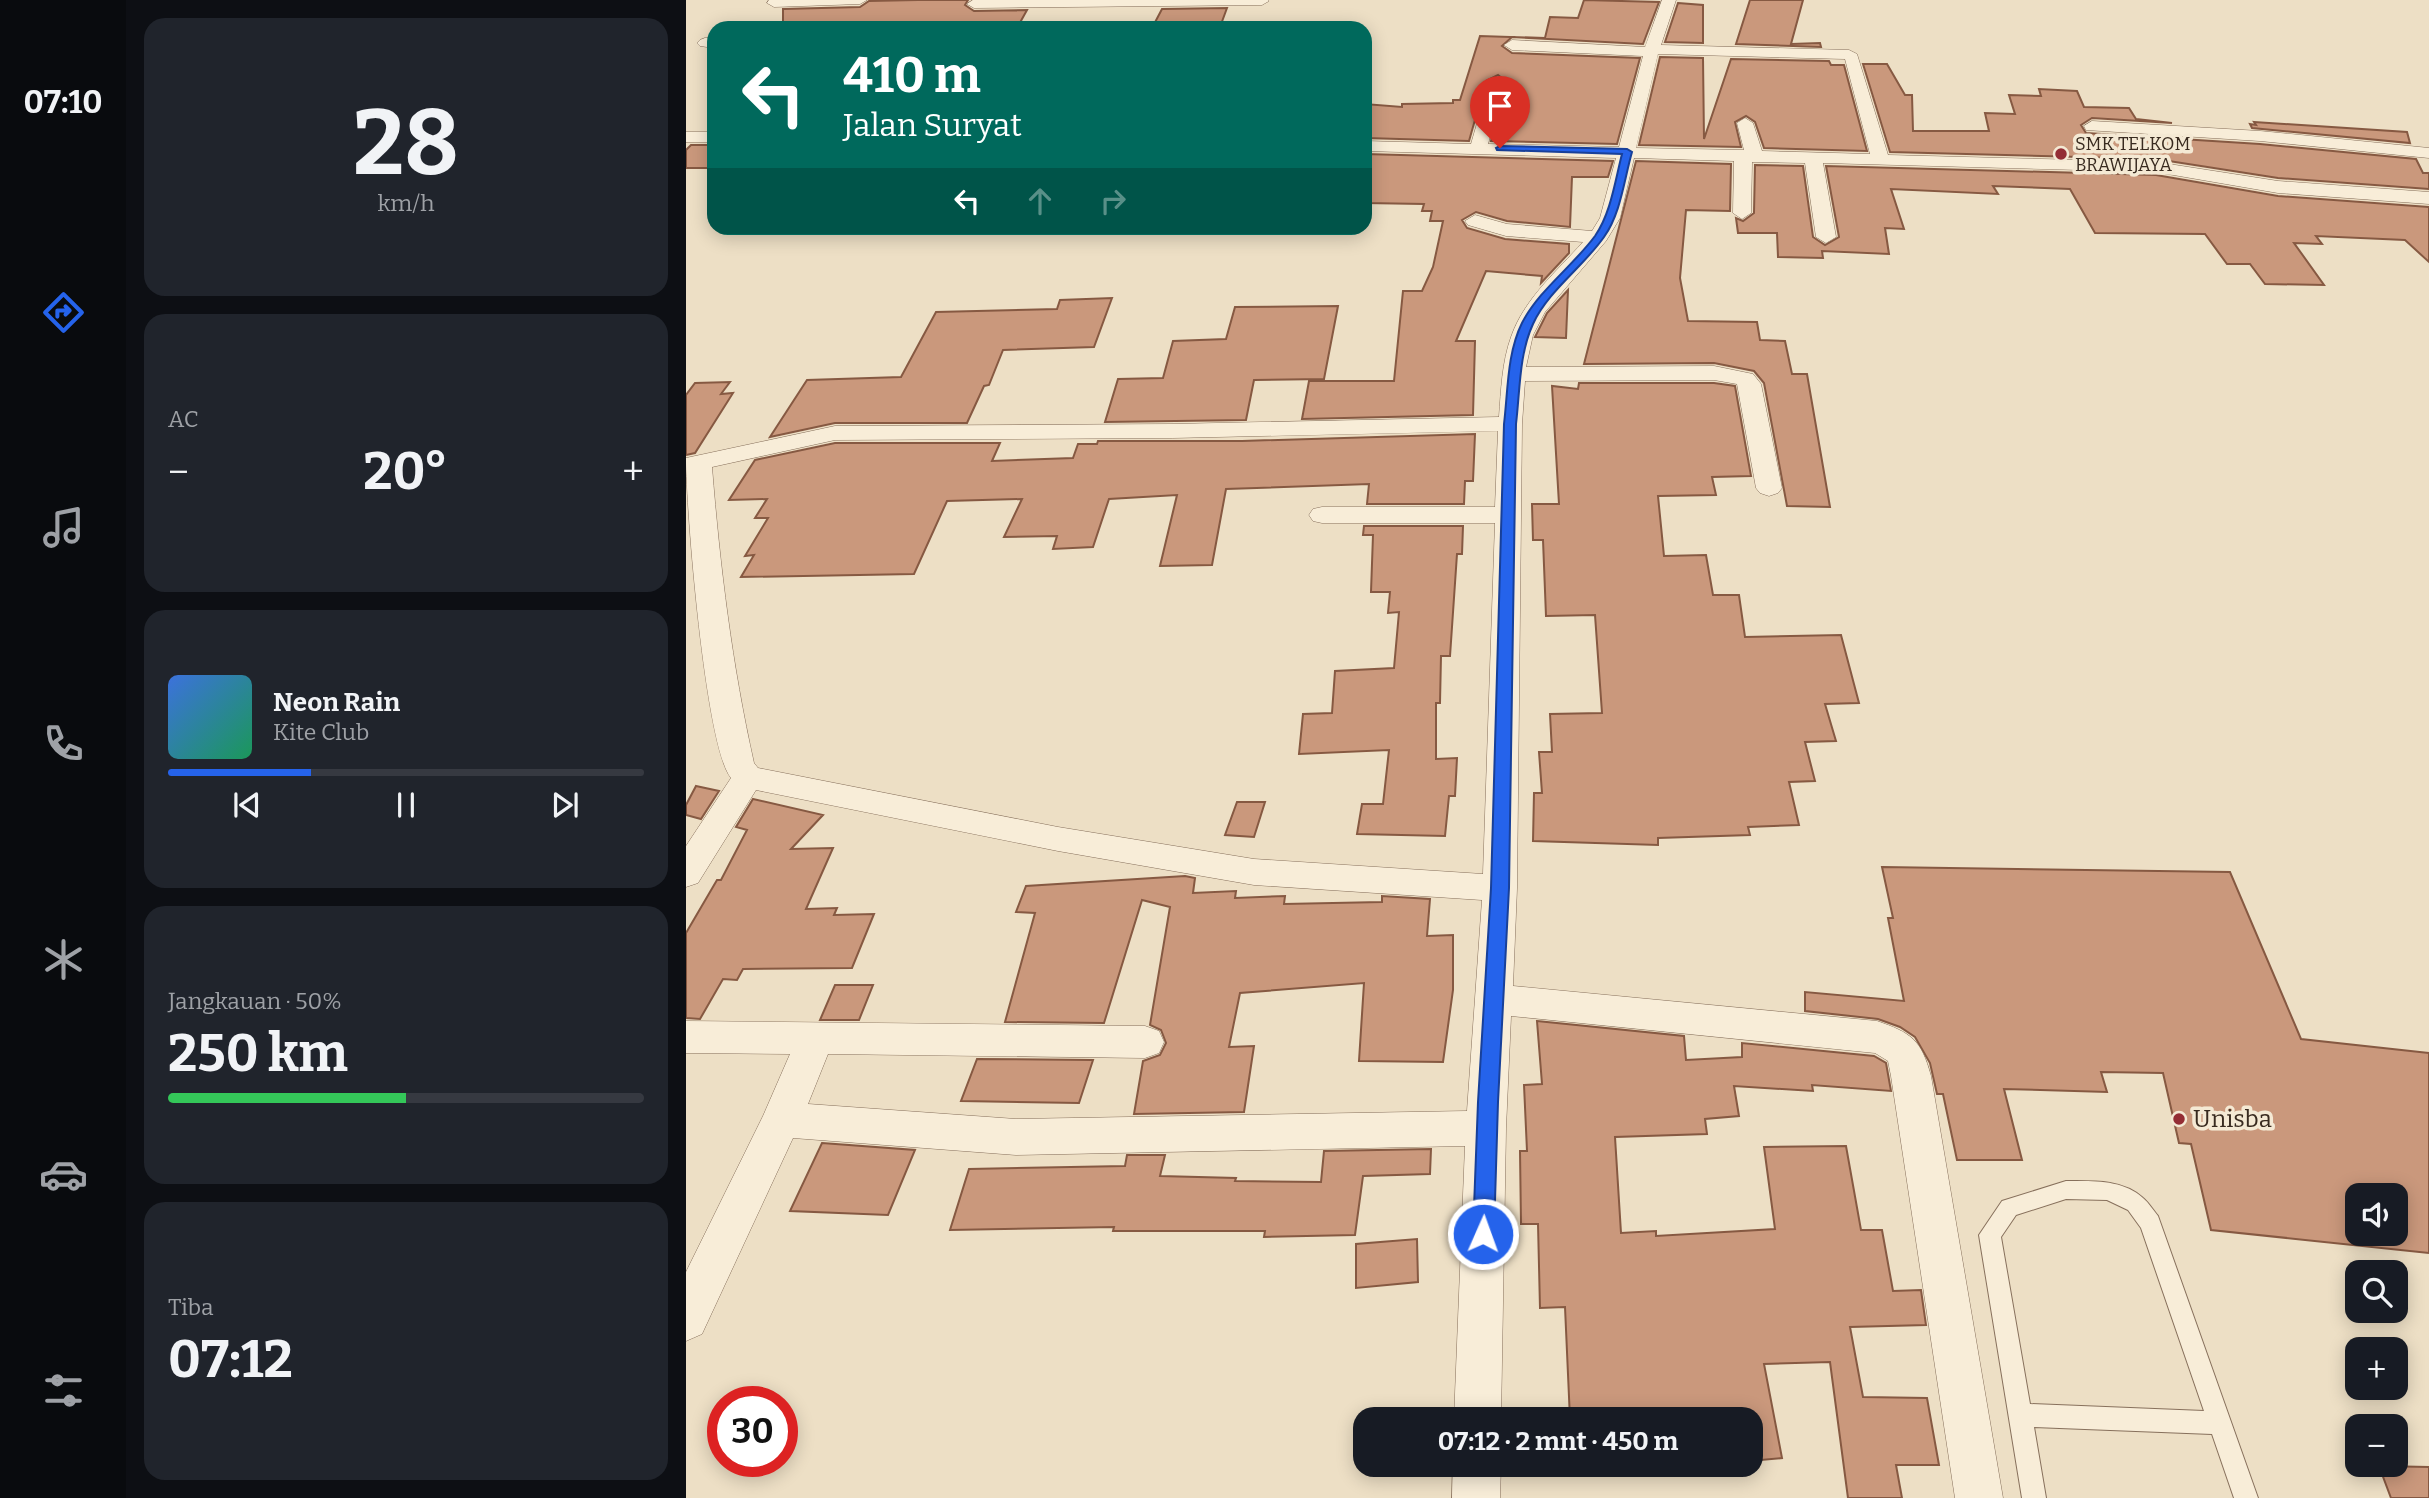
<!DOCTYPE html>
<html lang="id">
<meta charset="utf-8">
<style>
:root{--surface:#171b24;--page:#20242c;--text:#f1f3f6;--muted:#9ea1a6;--line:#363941;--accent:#2563eb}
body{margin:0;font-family:Bitter,serif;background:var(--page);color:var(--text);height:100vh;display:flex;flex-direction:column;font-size:26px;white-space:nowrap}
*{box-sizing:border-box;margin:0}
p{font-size:23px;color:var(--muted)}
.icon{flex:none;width:38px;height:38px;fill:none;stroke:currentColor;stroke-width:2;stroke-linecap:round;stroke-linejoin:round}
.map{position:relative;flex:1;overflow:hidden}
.details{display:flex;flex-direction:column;gap:18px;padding:18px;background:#0d0f14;width:560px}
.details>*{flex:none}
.top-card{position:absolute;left:21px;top:21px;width:665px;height:214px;border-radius:21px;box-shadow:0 4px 18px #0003;background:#00695c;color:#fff;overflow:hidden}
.controls{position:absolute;left:1659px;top:1183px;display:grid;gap:14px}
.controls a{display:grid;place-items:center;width:63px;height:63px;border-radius:14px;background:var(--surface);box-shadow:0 4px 18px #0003;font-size:35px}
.speed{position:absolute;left:21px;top:1386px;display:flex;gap:14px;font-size:35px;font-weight:700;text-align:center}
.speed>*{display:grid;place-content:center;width:91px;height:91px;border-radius:50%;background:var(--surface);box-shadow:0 4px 18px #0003;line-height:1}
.speed .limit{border:10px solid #d22;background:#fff;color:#111}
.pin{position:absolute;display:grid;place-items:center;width:60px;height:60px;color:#fff;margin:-72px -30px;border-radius:50% 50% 50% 0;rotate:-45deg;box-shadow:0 0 7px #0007}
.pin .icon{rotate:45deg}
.me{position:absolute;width:77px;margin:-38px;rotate:2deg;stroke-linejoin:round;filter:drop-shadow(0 0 5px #0008)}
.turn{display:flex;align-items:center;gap:24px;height:147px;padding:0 21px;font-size:32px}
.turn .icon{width:91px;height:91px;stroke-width:2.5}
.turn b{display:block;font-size:49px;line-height:60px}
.lanes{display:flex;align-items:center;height:66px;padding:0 21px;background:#0003;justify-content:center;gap:35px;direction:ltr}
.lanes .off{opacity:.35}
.big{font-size:52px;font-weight:700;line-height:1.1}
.details .widget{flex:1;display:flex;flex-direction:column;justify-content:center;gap:10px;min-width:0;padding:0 24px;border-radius:21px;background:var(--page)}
.details .dial{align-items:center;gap:0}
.dial b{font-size:91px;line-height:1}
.song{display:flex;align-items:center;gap:21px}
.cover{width:84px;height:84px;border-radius:10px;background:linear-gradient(135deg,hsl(220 70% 55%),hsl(150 70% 35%))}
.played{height:7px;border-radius:4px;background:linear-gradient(90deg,var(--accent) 30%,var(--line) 30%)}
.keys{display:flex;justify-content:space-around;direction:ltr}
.heat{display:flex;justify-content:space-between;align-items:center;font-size:38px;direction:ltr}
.charge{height:10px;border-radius:5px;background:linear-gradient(90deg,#34c759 50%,var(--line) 0)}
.trip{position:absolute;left:667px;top:1407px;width:410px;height:70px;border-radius:21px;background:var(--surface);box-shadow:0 4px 18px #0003;font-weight:700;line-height:70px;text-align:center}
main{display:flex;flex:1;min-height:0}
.menu{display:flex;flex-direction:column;width:126px;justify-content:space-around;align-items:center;background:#090b0e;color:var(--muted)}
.menu .icon{width:49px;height:49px}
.menu .selected{color:var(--accent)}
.menu b{font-size:32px;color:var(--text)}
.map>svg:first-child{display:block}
</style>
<main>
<nav class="menu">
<b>07:10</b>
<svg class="icon selected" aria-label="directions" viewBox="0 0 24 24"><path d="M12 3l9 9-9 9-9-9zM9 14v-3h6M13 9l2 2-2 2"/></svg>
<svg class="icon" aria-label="music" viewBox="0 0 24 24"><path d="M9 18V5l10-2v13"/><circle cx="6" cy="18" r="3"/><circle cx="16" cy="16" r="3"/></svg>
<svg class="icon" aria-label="phone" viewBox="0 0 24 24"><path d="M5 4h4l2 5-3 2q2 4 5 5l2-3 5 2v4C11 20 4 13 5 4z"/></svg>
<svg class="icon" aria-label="climate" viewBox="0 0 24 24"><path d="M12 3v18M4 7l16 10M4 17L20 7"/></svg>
<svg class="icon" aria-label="car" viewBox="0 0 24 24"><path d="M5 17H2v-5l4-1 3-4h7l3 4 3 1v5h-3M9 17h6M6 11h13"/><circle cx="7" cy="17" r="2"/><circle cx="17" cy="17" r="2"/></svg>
<svg class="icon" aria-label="filters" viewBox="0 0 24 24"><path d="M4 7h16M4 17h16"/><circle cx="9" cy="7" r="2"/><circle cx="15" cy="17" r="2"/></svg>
</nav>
<section class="details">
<div class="widget dial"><b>28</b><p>km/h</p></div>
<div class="widget"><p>AC</p>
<div class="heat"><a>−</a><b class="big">20°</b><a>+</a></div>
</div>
<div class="widget">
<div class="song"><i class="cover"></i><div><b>Neon Rain</b><p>Kite Club</p></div></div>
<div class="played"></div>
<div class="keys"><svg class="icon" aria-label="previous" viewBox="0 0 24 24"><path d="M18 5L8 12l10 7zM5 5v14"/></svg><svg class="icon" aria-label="pause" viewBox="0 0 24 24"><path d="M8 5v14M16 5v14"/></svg><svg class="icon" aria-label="next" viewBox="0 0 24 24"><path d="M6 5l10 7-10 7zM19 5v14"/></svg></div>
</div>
<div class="widget"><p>Jangkauan · 50%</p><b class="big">250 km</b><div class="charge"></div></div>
<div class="widget"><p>Tiba</p><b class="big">07:12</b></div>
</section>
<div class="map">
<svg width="1743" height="1498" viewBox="0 0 1743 1498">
<rect width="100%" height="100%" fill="#eddfc5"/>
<path fill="#ca987c" stroke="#865942" stroke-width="2" fill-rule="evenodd" d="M232,0H282L279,5L288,11L341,10L331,28H97V9L174,7L183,1Z
M898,0L973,2L957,44L826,37L816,46L826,53L954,58L931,144L805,141L822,83L812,75L800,81L783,141L679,138V104L716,107V104L767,103V100H774L794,36L859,38L864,17L892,18Z
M1064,0H1117L1105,44L1134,43L1135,47L1050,44Z
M992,3L1017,5V43L979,42Z
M541,8L534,27L466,28L476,9Z
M974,57L1017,58L1018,139L1045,59L1143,61L1145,65H1158L1181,151L1078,148L1069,122L1060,116L1049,122L1055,147L953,145Z
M1177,64H1201L1219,95H1226L1227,131H1303L1299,113L1329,114L1323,95L1355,96L1353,89L1391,91L1398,107L1443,108L1450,119L1486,123L1406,118L1395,125L1400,133L1574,144L1730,159L1737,173H1743V189L1592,178L1470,159L1204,152Z
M1568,122L1721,132L1724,143L1566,128L1564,124L1570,125Z
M5,145H28V168H0V150Z
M679,154L927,161L922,177H886L884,227L821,221L790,212L776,220L781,228L819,239L883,244V253L855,283L856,276L800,271L770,341H789L787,415L616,419L623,381H708L717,291H736L747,267L757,221H744L746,211H736L738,204L679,203Z
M950,161L1045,164L1044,211L1000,210L994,278L1002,321L1071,322L1074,340L1099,341L1106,374H1121L1144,507L1101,506L1078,383L1068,371L1028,363L898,364Z
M1069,165L1117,166L1127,237L1139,245L1153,237L1140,166L1470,175L1592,196L1743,207V262L1719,240L1630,236L1636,244L1608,243L1638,285L1579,284L1564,264H1541L1519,234L1409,233L1384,189L1307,186L1312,194L1205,189L1218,229L1199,228L1203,254L1136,251L1137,258L1092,257L1091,233H1052L1050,218L1057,221L1068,213Z
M882,290L880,338L849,337L861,313Z
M426,298L408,347L317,350L303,385L298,386L281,423H149L84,437L121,380L215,377L250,312L371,309L374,300Z
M652,306L638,379L568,380L560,420L419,422L432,379L477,378L487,341L540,339L549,307Z
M44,382L35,394L47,393L9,453L0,455V395L9,383Z
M893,383H1028L1049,386L1065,476L1026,477L1030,495L972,496L978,556L1020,555L1027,595H1053L1059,637L1155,635L1173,703L1139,704L1150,741L1119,742L1129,781L1103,782L1113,825L1062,827L1064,835L972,838V845L847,841L848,793H856L853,752H866L864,714L916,713L909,615L860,616L857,540H847L846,504H873L866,386L892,389Z
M789,434L787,481H779L778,504H681L683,484L540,489L526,565L474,566L491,495L423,499L407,547L367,549L371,536L318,537L336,499L261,501L228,574L55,577L68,555L59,556L82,518H69L81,499L43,500L69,460L149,443H314L306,461L387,458L392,444H411L412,441H556Z
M678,526H777L776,554H771L764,656H755L754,703H750V759L771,758L769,796H763L759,836L671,834L676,804H697L703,750L613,754L617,714L646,713L649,671L708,668L713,612L702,613L704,592H685L687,535H677Z
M10,786L33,791L15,819L0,815V805Z
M67,799L137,815L105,849L147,848L120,909L151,908L148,915L188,914L166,968L57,969L51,980L37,979L14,1019L0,1018V933L31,880H35L61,830L50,827Z
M551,802H579L568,837L539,835Z
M1196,867L1544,872L1615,1039L1743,1053V1253L1525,1230L1505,1144L1493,1143L1477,1073L1415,1072L1421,1092L1318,1089L1336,1160H1271L1257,1094H1251L1244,1063L1229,1037L1214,1027L1192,1019L1119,1011V992L1218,1001L1202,918H1207ZM1671,1195H1710V1234H1671Z
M499,876L509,878L507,893L550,891L549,898L599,896L598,904L696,902V896L744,899L741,936L767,935V990L757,1062L673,1061L678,983L554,993L543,1047L568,1046L558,1112L448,1114L457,1061L474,1055L480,1043L475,1030L464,1025L484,907L456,900L418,1023L319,1022L349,913L330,912L340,886Z
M149,985H187L173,1020H134Z
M851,1021L998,1036L1000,1060L1056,1057V1043L1188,1056L1200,1063L1205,1091L1126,1085L1127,1091L1048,1086L1053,1116L1019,1119L1021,1134L929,1137L935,1233L970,1231V1236L1089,1229L1078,1147L1160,1146L1175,1230H1196L1207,1291L1235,1290L1240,1325L1164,1327L1177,1397L1241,1398L1253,1465H1210L1216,1498H1162L1144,1362L1078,1364L1096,1458L1064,1461V1419H1038V1416L884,1419L879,1307L854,1308L852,1224H835L834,1151H841L838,1085L856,1084Z
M291,1059L407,1060L393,1103L275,1101Z
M136,1143L229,1150L202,1215L104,1211Z
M745,1149L744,1174L677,1176L669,1235L578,1237L579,1231H427L428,1227L264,1230L283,1169L439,1166L441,1155H479L474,1176L550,1178L549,1181L635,1182L638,1151Z
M731,1239L732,1282L670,1288V1244Z
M1693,1466L1743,1467V1498H1705Z"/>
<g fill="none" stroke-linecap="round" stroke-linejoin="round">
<defs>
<path id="lane" d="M1380,1181C1405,1181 1437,1179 1457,1198C1463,1203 1467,1210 1472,1216L1572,1498H1548L1526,1434L1348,1427L1360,1498H1336L1293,1235L1316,1201ZM1380,1199L1421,1200L1442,1210L1455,1228L1518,1411L1344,1404L1315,1237L1330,1215Z"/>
<path id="street" d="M83,0H181L174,4L88,7L81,3Z
M287,0H582L583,1L576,5L288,8L281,4Z
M976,0H990L975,45L1163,50L1171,54L1202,155L1470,162L1592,181L1743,192V204L1592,193L1470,172L1137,163L1150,237L1140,243L1130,237L1119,163L1066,162L1065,213L1056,219L1047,213L1048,161L948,158L934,218L920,241L859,312L847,335L840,367L1028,366L1067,374L1075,384L1096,488L1092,493L1083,496L1074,493L1070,488L1051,384L1028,380L839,381L836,424L831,888L827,986L1191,1021C1225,1033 1235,1039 1245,1076L1317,1498H1269L1205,1076L1202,1061L1189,1053L825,1016L820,1128L815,1419H768L779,1146L330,1155L107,1138L16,1334L0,1341V1272L77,1116L104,1054L0,1053V1021L459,1026L473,1031L478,1042L473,1053L459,1058L142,1054L122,1104L330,1119L781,1111L796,900L568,885L372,851L70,790L12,883L0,887V846L45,778C19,747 0,506 0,458L149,426L486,424L813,417C815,390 816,362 825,337C838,299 871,271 897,242L820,236L782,225L779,221L789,215L821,224L906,231L914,218L930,158L679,151V141L785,144L803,82L811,77L819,82L802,144L933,147L957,56L826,50L818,45L826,40L959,47ZM972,54L1159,59L1184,154L1076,151L1067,123L1059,118L1051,123L1058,150L950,148ZM812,431L809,507H636L627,509L623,515L627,521L636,523H809L797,874L568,859L372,827L72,768L68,763C46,665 34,567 26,467L149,440L486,438Z
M19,38H28V48L14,46L11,43L14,40Z
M1406,121L1574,131L1743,148V158L1574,141L1400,130L1398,126Z
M0,132H28V142H0Z
M767,1465H815L814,1498H766Z"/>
</defs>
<use href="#lane" stroke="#87705c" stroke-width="2"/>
<use href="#street" stroke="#87705c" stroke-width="1"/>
<use href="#lane" fill="#f8edd8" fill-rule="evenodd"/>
<use href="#street" fill="#f8edd8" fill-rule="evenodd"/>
</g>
<path fill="#2563eb" stroke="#184099" stroke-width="2" d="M814,146L941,149L946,152C938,180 935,213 918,237C897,267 862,291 847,324C833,354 834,391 830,424L823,888L812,1102L808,1234L805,1241L797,1244L790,1241L787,1234L792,1102L805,888L818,424C822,391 821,353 836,323C853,290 887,266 909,236C925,213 929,181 936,154L811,150L810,148Z"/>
<g fill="#942d34" stroke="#f4e9d4" stroke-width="2.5">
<circle cx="1375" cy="154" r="7"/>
<circle cx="1493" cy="1119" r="7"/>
</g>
<g text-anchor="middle" stroke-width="7" stroke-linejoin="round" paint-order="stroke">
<g font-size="18" fill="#382a1f" stroke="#f4e9d4" text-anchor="start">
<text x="1389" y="150">SMK TELKOM<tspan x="1389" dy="21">BRAWIJAYA</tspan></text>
</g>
<g font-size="24" fill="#382a1f" stroke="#f4e9d4" text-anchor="start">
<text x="1507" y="1127">Unisba</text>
</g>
</g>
</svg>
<div class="controls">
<a><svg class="icon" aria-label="sound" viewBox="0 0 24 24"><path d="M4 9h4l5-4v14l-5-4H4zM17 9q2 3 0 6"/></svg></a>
<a><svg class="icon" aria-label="search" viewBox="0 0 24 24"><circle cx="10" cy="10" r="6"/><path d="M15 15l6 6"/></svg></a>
<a>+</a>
<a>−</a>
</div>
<div class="speed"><div class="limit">30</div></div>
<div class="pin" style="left:814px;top:148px;background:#d93025"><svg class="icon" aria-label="arrive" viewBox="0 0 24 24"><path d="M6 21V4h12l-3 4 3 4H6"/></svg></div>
<svg class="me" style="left:797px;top:1234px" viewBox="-20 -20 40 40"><circle r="17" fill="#2563eb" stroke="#fff" stroke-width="3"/><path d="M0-11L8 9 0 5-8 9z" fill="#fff"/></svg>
<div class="trip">07:12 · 2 mnt · 450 m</div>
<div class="top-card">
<div class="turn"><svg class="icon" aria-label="left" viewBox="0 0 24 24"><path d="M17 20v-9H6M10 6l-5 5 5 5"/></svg><div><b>410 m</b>Jalan Suryat</div></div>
<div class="lanes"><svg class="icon" aria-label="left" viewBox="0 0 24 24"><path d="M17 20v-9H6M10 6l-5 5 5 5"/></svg><svg class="icon off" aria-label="ahead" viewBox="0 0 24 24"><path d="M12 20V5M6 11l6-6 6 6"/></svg><svg class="icon off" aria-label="right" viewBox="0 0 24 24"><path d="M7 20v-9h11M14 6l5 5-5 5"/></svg></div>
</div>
</div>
</main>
